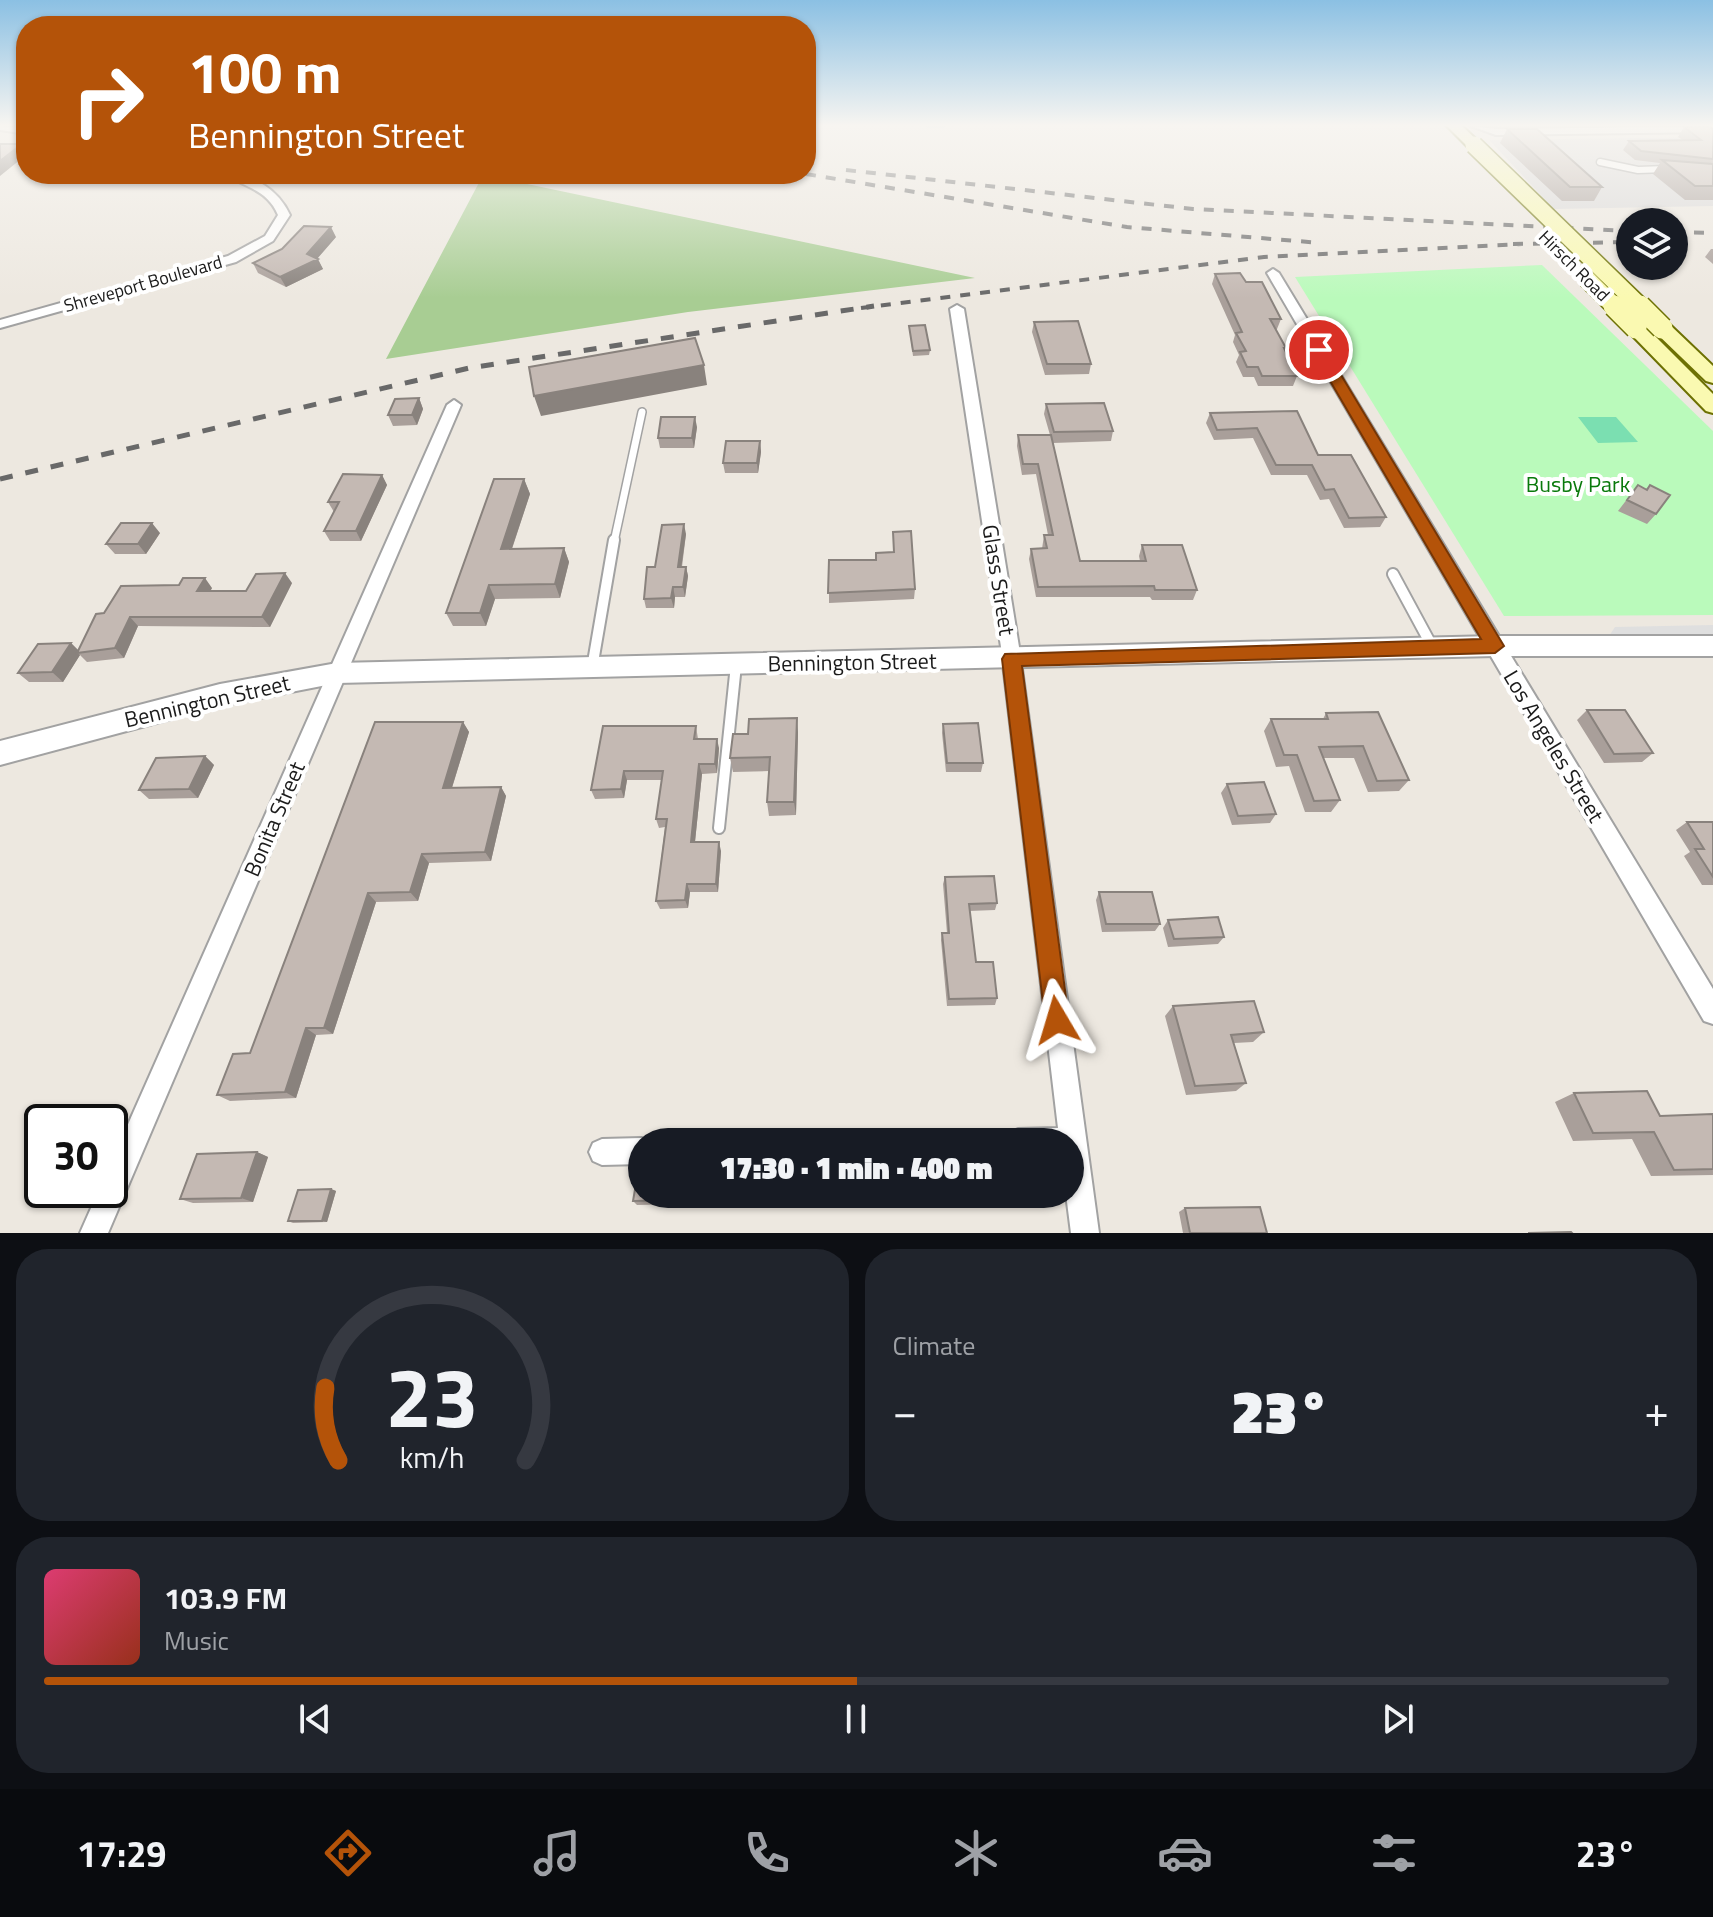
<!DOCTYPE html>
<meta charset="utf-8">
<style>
:root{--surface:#171b24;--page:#20242c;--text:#f1f3f6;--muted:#9ea1a6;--line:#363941;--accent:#b45309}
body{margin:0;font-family:"Titillium Web",sans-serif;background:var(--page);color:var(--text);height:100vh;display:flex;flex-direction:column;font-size:30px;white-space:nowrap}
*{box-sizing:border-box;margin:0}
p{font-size:26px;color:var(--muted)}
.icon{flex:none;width:44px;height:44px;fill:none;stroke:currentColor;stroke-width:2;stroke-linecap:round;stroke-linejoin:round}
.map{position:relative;height:1233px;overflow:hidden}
.drawer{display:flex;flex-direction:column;gap:16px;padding:16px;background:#0d0f14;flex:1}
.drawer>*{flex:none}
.banner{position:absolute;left:16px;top:16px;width:800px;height:168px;border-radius:32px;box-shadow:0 2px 6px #0004;background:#b45309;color:#fff;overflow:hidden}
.buttons{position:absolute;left:1616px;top:208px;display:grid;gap:16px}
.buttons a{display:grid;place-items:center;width:72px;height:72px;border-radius:50%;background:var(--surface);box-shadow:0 2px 6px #0004;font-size:40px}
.speed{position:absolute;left:24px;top:1104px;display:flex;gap:16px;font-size:40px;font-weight:700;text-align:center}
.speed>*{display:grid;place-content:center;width:104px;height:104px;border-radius:50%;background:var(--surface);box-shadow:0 2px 6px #0004;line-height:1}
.speed .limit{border:4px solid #111;border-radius:12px;background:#fff;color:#111}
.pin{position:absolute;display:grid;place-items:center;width:68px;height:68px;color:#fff;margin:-34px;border:4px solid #fff;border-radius:50%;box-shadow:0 2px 8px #0007}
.me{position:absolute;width:88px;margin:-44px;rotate:353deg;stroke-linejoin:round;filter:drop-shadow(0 0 6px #0008)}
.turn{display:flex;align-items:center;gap:28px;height:168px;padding:0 40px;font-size:36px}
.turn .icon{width:104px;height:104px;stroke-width:2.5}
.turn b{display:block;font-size:56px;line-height:68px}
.big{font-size:60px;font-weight:800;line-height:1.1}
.drawer .widget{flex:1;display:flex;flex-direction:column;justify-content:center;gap:12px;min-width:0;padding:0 28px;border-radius:32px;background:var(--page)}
.drawer .dial{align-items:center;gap:0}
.dial svg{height:208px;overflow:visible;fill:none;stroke:var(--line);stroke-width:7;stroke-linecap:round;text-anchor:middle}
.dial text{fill:var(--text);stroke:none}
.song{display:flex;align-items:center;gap:24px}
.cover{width:96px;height:96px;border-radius:12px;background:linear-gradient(135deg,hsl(340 70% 55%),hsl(10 70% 35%))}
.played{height:8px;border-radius:4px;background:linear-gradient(90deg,var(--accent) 50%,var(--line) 50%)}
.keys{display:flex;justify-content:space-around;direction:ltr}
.heat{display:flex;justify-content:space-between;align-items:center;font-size:44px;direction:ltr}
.drawer .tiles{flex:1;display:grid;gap:16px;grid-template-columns:1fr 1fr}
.widget:last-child{grid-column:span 2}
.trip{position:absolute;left:628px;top:1128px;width:456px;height:80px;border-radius:40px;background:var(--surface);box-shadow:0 2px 6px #0004;font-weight:800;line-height:80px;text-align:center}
.tab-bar{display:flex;height:128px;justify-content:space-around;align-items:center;background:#090b0e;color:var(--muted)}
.tab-bar .icon{width:56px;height:56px}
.tab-bar .active{color:var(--accent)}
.tab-bar b{font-size:36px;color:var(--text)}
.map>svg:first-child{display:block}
</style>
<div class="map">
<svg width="1713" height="1233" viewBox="0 0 1713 1233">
<rect width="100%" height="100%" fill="#ede8e0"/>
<path fill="#d9d8d8" d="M1713,137V206L1554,209L1489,140Z"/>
<path fill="#a8cd93" d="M483,175H484L975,278L688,312L386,359Z"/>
<path fill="#bafabb" d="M1542,265L1713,431V615L1504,616L1295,277Z"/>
<path fill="#7bdfb1" d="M1578,417H1616L1638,442L1598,443Z"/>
<path fill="#dfdfdf" d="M1713,625V635L1609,636L1615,627Z"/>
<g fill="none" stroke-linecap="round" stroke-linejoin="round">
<path stroke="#9fd2dc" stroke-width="4" d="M928,126H943"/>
<defs>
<path id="service-far2" d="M1600,162L1638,170L1666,169"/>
<path id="service-far1" d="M614,542L642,412"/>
<path id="service" d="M1393,574L1433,648
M592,668L614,540
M719,828L736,665"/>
<path id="minor" d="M0,126L26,128V134L0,130Z
M1471,126L1497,129L1713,126V132L1496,135Z
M225,174C253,174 278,189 290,215L273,241L236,262L0,328V320L228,256L265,236L278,215C267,189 245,188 225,174Z
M1273,269L1279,273L1713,989V1024L1704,1021L1267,273Z
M957,305L964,309L1019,647L1099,1233H1071L1066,1194H1070V1142H1005L1009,1133L1018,1129L1058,1128L1001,647L950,309Z
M454,400L461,405L108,1233H80L99,1190H110V1165L447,405Z
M642,1138L652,1142H642V1164L602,1165L593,1161L589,1152L593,1143L602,1139Z"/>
<path id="tertiary" d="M1495,636H1713V656H1495L337,683L220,706L0,765V741L220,684L337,663Z"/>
<path id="secondary" d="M1447,126H1462L1482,145L1474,150L1469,148Z
M1636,322L1643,324L1713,394V413L1706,411L1629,332L1626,328L1629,324Z
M1662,322L1669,324L1713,366V383L1706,381L1655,332L1652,328L1655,324Z"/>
</defs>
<use href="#service-far2" stroke="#a2a2a2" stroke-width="9"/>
<use href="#service-far1" stroke="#a2a2a2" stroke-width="10"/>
<use href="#service" stroke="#a2a2a2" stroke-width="14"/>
<use href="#minor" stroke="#a2a2a2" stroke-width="4"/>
<use href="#tertiary" stroke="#a2a2a2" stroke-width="4"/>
<use href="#secondary" stroke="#6d7103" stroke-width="4"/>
<use href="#service-far2" stroke="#fff" stroke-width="6"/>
<use href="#service-far1" stroke="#fff" stroke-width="7"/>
<use href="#service" stroke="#fff" stroke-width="10"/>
<use href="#minor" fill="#fff" fill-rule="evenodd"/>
<use href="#tertiary" fill="#fff" fill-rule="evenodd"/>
<use href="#secondary" fill="#faf9b1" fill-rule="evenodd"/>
<path stroke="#696969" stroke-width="4" stroke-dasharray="10 10" stroke-linecap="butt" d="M846,170L1193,209L1627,231
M806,174L1127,227L1321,243
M1674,232L1713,233
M1513,244L1630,242
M861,308L1264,257L1522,244"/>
<path stroke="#696969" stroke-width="5" stroke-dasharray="13 13" stroke-linecap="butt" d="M0,479L469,368L874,306"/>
<defs>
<path id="secondary-bridge-far1" d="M1474,145L1642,308
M1587,279L1616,308"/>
<path id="secondary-bridge" d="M1614,306L1636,328
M1640,306L1662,328"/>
</defs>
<use href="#secondary-bridge-far1" stroke="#6d7103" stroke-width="20" stroke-linecap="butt"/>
<use href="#secondary-bridge" stroke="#6d7103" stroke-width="24" stroke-linecap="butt"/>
<use href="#secondary-bridge-far1" stroke="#faf9b1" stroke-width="17"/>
<use href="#secondary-bridge" stroke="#faf9b1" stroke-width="21"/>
</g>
<path fill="#a99f9a" d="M1684,127L1713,129V200H1685L1653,174L1660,163L1635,160L1623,150L1629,141L1683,140L1678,137Z
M1507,129L1602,187L1594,201H1562L1500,143Z
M336,237L317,259L323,269L286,287L258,273L253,263Z
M1711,249H1713V264L1705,257Z
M1215,274L1246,282L1281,319L1277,329H1276L1286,348L1285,351L1297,376L1293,386H1258L1254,377H1243L1236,362L1239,355L1233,342L1235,335L1212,284Z
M1034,322L1091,364L1089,374L1045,375L1032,332Z
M909,326L930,350L929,355L913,356Z
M419,398L423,409L417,425L393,426L388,415Z
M1046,404L1113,431L1111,441L1053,443L1080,561H1140L1139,556L1142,545L1197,590L1193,600H1152L1150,597H1036L1029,559L1031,549H1042L1044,535H1048L1036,474L1022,475L1017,446L1018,435H1050L1044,414Z
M1297,411L1318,455L1386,517L1380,527L1344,528L1329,499L1320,500L1307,475H1271L1253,438L1214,440L1206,423L1210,413Z
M697,427L694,448H660L658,438Z
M760,441L761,452L758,473H725L723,463Z
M382,475L387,485L361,541H330L324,531L334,512L328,502Z
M524,479L530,494L512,549L564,548L569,562L560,598L495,599L486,626H453L446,613Z
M1638,485L1646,489L1650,485L1656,514L1647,524L1618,511Z
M893,532L915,589L914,599L829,603V560H876L893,552Z
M160,533L146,554H115L106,544Z
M686,534L682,567H686L688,576L685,597H675L674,608H646L644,599L655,567Z
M292,583L270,627L138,626L124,658L87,662L80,655L63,682H29L18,673L71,643L78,650L104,613L212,588L210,591H246Z
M1587,710L1653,753L1642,762L1604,763L1577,720Z
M1326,713L1409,780L1399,791L1368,792L1354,758H1323L1340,800L1331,812H1305L1289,766L1276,767L1264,731L1271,719H1323Z
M463,722L469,732L452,788L501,787L506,796L491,861L429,863L418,901L376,902L333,1034L316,1035L296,1098L230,1101L217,1095L250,1053Z
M943,724L983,763L981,772H946L942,733Z
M696,726L698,739L719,748L717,773L702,774L695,842L721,851L718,892H690L688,908L660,909L656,901L665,827L659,828L656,819L662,780H627L624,798L595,799L591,790Z
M798,732L796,815L769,816L767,802L769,771L733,772L730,758Z
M205,756L214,765L198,798L149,799L139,790Z
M1227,784L1276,814L1270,823L1232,825L1221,793Z
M1687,822H1713V885H1702L1684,856L1690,852L1676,830Z
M945,877L997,903L995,910L969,911L976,962L997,998L995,1005L947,1006L941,940L942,933H947L943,884Z
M1099,892L1160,924L1155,931L1102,932L1096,900Z
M1168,920L1224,937L1218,944L1168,947L1163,928Z
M1173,1006L1264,1032L1253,1042L1234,1043L1246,1083L1236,1091L1186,1095L1165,1016Z
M1574,1093L1660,1116L1713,1114V1175L1651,1176L1632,1139L1573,1141L1555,1102Z
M257,1152L268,1157L253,1202L193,1203L180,1199Z
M331,1189L336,1191L327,1222L293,1223L288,1221Z
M685,1194L684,1204L637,1205L633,1201Z
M914,1194H1018V1199L1014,1205L914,1207Z
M1185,1208L1267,1233H1183L1179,1212Z"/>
<path fill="#89827d" d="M22,144L26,150V155L0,176V161Z
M331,227L336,237L315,261L318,259L323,269L286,287L280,277L307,254Z
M704,365L707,385L541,416L534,396Z
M419,398L423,409L417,425L412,415Z
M695,417L697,427L694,448L692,438Z
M760,441L761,452L758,473L757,463Z
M382,475L387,485L361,541L356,531Z
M524,479L530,494L507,563L501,549Z
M152,523L160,533L146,554L138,544Z
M684,524L686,534L680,576L678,567Z
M564,548L569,562L560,598L555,584Z
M686,567L688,576L685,597L683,587Z
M285,573L292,583L270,627L262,617Z
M205,578L212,588L205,601L197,591Z
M489,585L495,599L486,626L480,613Z
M673,587L675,597L674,608L671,598Z
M130,617L138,626L124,658L115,648Z
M71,643L80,652L77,653L80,655L63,682L52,672Z
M797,718L798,732L796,815L794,802Z
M463,722L469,732L449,797L443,788Z
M717,739L719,748L717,773L715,764Z
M205,756L214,765L198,798L189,789Z
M699,764L702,774L694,851L691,842Z
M624,771L627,780L624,798L621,789Z
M501,787L506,796L491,861L485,852Z
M719,842L721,851L718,892L716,884Z
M422,854L429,863L418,901L410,892Z
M687,884L690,892L688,908L685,900Z
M368,893L376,902L333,1034L324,1028Z
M306,1028L316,1035L296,1098L285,1092Z
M257,1152L268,1157L253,1202L241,1198Z
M331,1189L336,1191L327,1222L322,1221Z
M682,1194H685L684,1204L681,1200Z"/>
<path fill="#c4b9b3" stroke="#89827d" stroke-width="2" d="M1709,126L1713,129V159L1641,151L1629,141L1701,140L1684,127Z
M1507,129H1537L1602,187H1570Z
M0,144H22L0,161Z
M1662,160L1713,164V186H1695Z
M304,226L331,227L307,254L318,259L280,277L253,263L282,249Z
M1240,273L1246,282H1262L1281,319H1270L1286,348H1284L1297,376H1262L1258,367H1247L1240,352L1246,351L1236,333L1242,332L1215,274Z
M1078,321L1091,364H1047L1034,322Z
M925,325L930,350L913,351L909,326Z
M695,338L704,365L534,396L529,367Z
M419,398L412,415H388L395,399Z
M1104,403L1113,431L1054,432L1046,404Z
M1297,411L1318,455H1351L1386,517L1349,518L1334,489L1325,490L1312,465H1276L1257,428L1217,430L1210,413Z
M661,417H695L692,438H658Z
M1018,435H1051L1080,561H1146L1142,545H1182L1197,590H1155L1154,586L1038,587L1031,549L1047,548L1044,535H1053L1038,464H1023Z
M726,441H760L757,463H723Z
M343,474L382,475L356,531H324L339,502H328Z
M494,479H524L501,549L564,548L555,584L489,585L480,613H446Z
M1638,485L1647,490L1650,485L1670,495L1656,514L1627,500Z
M121,523H152L138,544H106Z
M684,524L678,567H686L683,587H673L671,598L644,599L647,567H655L662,525Z
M911,531L915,589L828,593L829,560H876V553L894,552L893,532Z
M285,573L262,617H130L115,648L77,653L96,614L104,613L121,586L179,585L183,578H205L197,591H246L256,574Z
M71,643L52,672L18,673L38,644Z
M1587,710H1625L1653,753L1614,754Z
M1378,712L1409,780L1377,781L1363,746L1319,747L1340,800L1314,801L1297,755H1284L1271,719H1328L1326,713Z
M797,718L794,802H767L770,757L730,758L733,734H748L749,719Z
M375,722H463L443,788L501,787L485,852L422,854L410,892L368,893L324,1028H306L285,1092L217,1095L233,1054L250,1053Z
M978,723L983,763H947L943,724Z
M603,726H696L694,739H717L715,764H699L691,842H719L716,884H687L685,900L656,901L667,819H656L663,771H624L621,789L591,790Z
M205,756L189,789L139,790L156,758Z
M1264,782L1276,814L1238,816L1227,784Z
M1687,822H1713V877L1695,849H1704Z
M994,876L997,903L969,904L976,962H993L997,998L949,999L942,933H949L945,877Z
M1099,892H1152L1160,924H1106Z
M1218,917L1224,937L1174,939L1168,920Z
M1254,1001L1264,1032L1231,1035L1246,1083L1195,1086L1173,1006Z
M1647,1091L1660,1116L1713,1114V1169L1674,1170L1654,1132L1593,1133L1574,1093Z
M257,1152L241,1198L180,1199L197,1154Z
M641,1155H642V1194H682L681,1200L633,1201Z
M331,1189L322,1221H288L298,1190Z
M916,1194H1018V1199L916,1202Z
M1260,1207L1267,1233H1190L1185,1208Z
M1571,1232L1572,1233H1528Z"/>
<linearGradient id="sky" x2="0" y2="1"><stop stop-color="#8bc0e3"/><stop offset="0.42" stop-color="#f7f5f1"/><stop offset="1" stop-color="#f7f5f1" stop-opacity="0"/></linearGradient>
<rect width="1713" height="298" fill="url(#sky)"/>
<path fill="#b45309" stroke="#753606" stroke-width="2" d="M1319,346L1326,350L1504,646L1495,653L1022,666L1069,1020L1066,1029L1057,1033L1048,1029L1045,1020L1002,659L1005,654L1481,639L1312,350Z"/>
<g text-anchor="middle" stroke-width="8" stroke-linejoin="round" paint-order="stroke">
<g font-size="18" fill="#1b1b1b" stroke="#fff">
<text transform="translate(1574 266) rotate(45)" y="6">Hirsch Road</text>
<text transform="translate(143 284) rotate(-16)" y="6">Shreveport Boulevard</text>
</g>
<g font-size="22" fill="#09790b" stroke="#fff">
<text x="1578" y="492">Busby Park</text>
</g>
<g font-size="22" fill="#1b1b1b" stroke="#fff">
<text transform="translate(999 580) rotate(81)" y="8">Glass Street</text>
<text transform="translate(852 662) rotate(-1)" y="8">Bennington Street</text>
<text transform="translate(207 701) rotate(-13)" y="8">Bennington Street</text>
<text transform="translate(1554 746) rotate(59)" y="8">Los Angeles Street</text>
<text transform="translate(274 819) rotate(-67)" y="8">Bonita Street</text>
</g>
</g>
</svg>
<div class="buttons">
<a><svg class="icon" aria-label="layers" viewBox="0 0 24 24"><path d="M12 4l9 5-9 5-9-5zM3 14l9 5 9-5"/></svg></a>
</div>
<div class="speed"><div class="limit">30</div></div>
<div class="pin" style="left:1319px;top:350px;background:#d93025"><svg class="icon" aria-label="arrive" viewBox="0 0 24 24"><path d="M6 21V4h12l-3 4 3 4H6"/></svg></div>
<svg class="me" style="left:1057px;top:1020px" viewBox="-20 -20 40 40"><path d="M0-17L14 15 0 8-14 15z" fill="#b45309" stroke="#fff" stroke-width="4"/></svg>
<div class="trip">17:30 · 1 min · 400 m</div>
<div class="banner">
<div class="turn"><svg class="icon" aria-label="right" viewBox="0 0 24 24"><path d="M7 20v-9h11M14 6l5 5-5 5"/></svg><div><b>100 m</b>Bennington Street</div></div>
</div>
</div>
<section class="drawer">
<div class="tiles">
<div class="widget dial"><svg viewBox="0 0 100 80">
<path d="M14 69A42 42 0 1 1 86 69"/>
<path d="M14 69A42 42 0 0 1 9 41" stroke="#b45309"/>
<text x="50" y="56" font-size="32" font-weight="700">23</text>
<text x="50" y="72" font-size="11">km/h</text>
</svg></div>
<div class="widget"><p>Climate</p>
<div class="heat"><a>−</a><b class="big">23°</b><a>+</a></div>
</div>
<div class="widget">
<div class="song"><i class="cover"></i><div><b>103.9 FM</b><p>Music</p></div></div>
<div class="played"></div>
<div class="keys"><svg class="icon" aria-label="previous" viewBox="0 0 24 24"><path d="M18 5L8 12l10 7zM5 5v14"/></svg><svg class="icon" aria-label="pause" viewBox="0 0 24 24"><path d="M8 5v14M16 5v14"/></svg><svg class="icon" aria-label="next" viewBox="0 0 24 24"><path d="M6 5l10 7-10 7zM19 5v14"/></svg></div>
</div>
</div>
</section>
<nav class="tab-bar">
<b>17:29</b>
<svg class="icon active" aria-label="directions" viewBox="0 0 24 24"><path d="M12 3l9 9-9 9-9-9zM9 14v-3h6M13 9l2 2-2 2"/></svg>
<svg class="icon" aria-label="music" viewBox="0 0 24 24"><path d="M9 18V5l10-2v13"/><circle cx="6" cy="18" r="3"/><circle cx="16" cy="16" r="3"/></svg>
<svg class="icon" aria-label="phone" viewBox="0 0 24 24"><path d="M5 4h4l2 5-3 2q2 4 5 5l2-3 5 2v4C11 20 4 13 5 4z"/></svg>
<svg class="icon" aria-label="climate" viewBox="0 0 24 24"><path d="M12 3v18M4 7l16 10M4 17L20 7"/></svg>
<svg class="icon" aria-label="car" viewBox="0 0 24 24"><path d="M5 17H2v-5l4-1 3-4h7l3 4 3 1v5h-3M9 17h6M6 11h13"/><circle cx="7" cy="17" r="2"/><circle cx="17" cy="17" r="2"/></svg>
<svg class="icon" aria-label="filters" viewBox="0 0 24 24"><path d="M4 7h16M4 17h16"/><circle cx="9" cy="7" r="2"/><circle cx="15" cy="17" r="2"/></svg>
<b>23°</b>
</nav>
